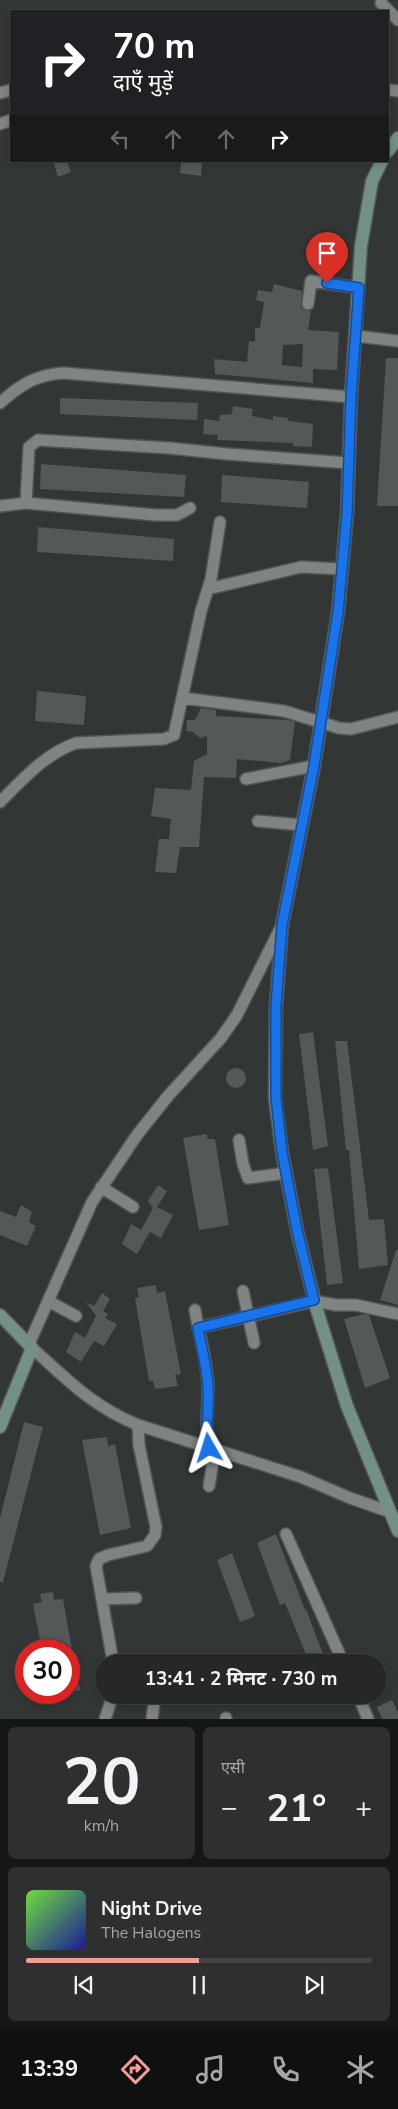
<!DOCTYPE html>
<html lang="hi">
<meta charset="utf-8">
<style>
:root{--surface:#262828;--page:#2e3030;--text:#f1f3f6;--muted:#a4a6a8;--line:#424445;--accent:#f59c96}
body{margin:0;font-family:"Nunito Sans","Noto Sans Devanagari",sans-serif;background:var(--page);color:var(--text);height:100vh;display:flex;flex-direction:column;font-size:19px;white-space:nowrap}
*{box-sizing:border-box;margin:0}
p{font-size:16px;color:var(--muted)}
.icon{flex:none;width:28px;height:28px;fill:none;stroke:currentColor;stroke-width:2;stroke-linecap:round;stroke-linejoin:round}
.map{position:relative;height:1719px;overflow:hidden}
.side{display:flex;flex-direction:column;gap:8px;padding:8px;background:#151616;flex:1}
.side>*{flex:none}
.hud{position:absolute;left:10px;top:10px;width:379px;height:152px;border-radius:0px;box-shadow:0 2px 8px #0003,0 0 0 1px var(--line);background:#202124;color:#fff;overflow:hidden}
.speed{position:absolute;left:15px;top:1639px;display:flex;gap:10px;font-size:25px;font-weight:700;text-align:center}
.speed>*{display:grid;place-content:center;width:65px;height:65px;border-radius:50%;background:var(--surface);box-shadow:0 2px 8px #0003,0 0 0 1px var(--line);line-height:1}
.speed .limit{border:8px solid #d22;background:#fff;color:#111}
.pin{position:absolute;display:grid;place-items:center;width:42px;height:42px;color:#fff;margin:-51px -21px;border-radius:50% 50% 50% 0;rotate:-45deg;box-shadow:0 0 5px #0007}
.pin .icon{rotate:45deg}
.me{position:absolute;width:55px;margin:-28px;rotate:354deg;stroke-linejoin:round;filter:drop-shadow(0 0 4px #0008)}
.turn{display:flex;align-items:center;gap:18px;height:105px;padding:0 20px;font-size:22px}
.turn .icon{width:65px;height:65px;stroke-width:2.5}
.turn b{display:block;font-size:35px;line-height:42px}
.lanes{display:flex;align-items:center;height:48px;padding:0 20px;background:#0003;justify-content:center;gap:25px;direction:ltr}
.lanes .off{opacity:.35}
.big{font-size:38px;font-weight:700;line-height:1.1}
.side .widget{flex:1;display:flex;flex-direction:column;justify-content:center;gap:8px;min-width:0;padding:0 18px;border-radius:8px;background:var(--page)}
.side .dial{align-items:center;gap:0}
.dial b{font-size:65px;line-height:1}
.song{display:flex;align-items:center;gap:15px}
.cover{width:60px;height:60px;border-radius:8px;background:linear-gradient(135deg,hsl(100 70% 55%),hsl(240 70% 35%))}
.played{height:5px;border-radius:2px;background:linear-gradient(90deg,var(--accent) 50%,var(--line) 50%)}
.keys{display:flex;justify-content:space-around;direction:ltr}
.heat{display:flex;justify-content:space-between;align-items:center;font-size:28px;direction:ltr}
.side .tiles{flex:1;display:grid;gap:8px;grid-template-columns:1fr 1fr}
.widget:last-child{grid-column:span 2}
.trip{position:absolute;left:95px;top:1654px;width:292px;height:50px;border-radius:25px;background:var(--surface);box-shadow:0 2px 8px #0003,0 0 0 1px var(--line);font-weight:700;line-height:50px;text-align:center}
.menu{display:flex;height:80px;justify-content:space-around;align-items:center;background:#0f1010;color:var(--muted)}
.menu .icon{width:35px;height:35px}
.menu .selected{color:var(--accent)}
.menu b{font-size:22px;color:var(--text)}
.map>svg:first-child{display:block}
</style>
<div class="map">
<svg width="398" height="1719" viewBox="0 0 398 1719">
<rect width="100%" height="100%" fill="#323635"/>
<path fill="#545957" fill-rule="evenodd" d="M53,161H67L71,172L58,177Z
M181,161H202L201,176L180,173Z
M274,284L302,291L301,307L307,311H311L308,330L339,332L337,370L313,369V383L215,374L214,359L247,362L249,341L255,342V328H260L264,302L256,300L258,290L272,292ZM303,344L302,367L282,365L283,345Z
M386,358H398V506H377Z
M60,398L198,403L197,420L60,414Z
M233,406L253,409L252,416L273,420V416L288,418V421L313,424L312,447L293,446V443L217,440L218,435L203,434L204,419L219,421L220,415L232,414Z
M41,464L186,475L184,497L40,489Z
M222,475L309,482L307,508L221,502Z
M38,527L174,539L173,561L37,552Z
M37,691L86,696L84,725L35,721Z
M201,708L216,710V716L287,720L295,722L290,760L281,763L237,759L236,778L204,777L199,847H180L176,873L155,872L159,839H169L171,819L151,816L155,788L191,790L194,761L207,754V736L200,738L193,732L186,731L187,720H195Z
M313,1032L328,1146L313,1150L299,1034Z
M335,1041H347L369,1220L384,1219L388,1265L359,1269L349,1150H346Z
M226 1078a10 10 0 1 1 20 0a10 10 0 1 1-20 0Z
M206,1134L208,1139H215L229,1225L199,1230L183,1138Z
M328,1168L343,1283L327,1285L314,1169Z
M158,1185L167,1191L157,1207L173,1215L161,1238L150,1232L137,1254L122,1244L131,1224L141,1230L153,1208L148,1201Z
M21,1205L32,1212L29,1222L36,1226L27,1246L0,1235V1211L16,1217Z
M396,1250H398V1305L380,1300Z
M156,1285L157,1293L165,1291L181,1374L175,1375L178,1386L155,1389L153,1381H149L135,1298L139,1297L137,1288Z
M102,1293L110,1299L103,1311L108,1314L105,1318L117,1324L104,1346L94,1341L81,1362L66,1352L75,1332L85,1338L96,1316L86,1302L94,1306Z
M364,1314L369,1315L390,1378L365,1388L344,1319Z
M24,1422L43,1427L3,1582H0V1518Z
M107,1437L108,1446L115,1444L131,1528L100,1535L82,1440Z
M276,1534L305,1610L306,1609L326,1662H309L285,1603L280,1605L257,1543Z
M232,1553L255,1616L240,1622L217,1560Z
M53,1592L54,1600L63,1599L72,1650H42L33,1604L42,1602L40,1594Z
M73,1655L80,1690L69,1692V1656Z
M392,1700L398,1713V1719H382L377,1707Z"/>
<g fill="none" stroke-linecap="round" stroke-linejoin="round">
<defs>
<path id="street" d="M381,3L398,20
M388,90L398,91
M0,93L11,90
M0,124L11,120
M308,304L311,281L359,288
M356,336L398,341
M0,403C20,385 35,375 63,373L351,397
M26,503L155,515H177L190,508
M0,506L26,503L29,447L38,440L169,448L227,454L349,463
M208,589L301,567L342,569
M183,698L284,711L339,728L351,729L398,717
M246,779L314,766
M0,802C23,779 45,754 76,743L164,739L174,735L201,611L211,579L220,522
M258,821L301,825
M239,1140L243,1164L248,1178L286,1173
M101,1187L133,1207
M243,1291L254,1343
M48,1301L76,1316
M195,1310C199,1335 207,1361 208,1386C209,1408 204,1428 209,1448
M198,1328L314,1301L336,1305H356L398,1314
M29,1344L92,1202L137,1135L168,1096L221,1038L237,1015L281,927
M32,1348C68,1380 93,1407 138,1425L301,1477L350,1498L390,1512
M209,1486L215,1450
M286,1534L343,1662
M102,1599L136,1598
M113,1662L96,1566L99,1559L108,1555L147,1546L155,1535L156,1527L139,1445L138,1425
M358,1695L368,1719
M105,1719L113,1695
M152,1719L154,1703
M226,1719V1718"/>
<path id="secondary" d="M388,151L398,138
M382,161L372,181L361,246L351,397L347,514L338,612L314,766L282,925L276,1006L275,1098L282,1152L297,1230L316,1307L347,1406L398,1531
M0,1315L32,1348L0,1427"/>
</defs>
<use href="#street" stroke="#525554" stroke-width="14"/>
<use href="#secondary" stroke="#525554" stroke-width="15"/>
<use href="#street" stroke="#7f8482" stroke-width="11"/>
<use href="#secondary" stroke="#729087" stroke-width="12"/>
</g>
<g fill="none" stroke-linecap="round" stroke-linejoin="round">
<defs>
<path id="route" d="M209,1448C204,1428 210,1407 208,1386C207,1367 201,1347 198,1328L314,1300L297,1230L282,1152L276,1098V1006L282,925L314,766L338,612L347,514L351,397L359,288L327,283"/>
</defs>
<use href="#route" stroke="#114b97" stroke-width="12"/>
<use href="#route" stroke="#1a73e8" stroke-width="9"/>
</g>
</svg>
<div class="speed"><div class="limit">30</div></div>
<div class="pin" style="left:327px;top:283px;background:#d93025"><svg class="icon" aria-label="arrive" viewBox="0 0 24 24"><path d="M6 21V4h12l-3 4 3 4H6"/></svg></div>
<svg class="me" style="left:209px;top:1448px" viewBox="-20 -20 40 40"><path d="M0-17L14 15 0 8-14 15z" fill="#1a73e8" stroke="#fff" stroke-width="4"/></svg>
<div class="trip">13:41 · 2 मिनट · 730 m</div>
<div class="hud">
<div class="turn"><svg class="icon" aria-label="right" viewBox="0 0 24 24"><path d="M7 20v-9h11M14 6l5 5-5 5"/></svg><div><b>70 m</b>दाएँ मुड़ें</div></div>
<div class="lanes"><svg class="icon off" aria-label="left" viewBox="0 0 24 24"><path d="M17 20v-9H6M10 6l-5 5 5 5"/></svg><svg class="icon off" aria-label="ahead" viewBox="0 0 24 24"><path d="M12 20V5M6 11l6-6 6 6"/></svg><svg class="icon off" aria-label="ahead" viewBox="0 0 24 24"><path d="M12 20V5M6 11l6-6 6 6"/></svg><svg class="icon" aria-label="right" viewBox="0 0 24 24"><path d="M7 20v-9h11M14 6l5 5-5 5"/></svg></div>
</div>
</div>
<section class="side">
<div class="tiles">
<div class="widget dial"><b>20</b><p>km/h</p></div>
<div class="widget"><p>एसी</p>
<div class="heat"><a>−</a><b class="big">21°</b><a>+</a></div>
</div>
<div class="widget">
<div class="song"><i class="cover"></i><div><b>Night Drive</b><p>The Halogens</p></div></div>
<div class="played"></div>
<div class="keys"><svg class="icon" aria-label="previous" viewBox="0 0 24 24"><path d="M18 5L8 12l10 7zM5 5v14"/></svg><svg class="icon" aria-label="pause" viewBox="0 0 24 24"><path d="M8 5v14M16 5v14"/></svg><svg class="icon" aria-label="next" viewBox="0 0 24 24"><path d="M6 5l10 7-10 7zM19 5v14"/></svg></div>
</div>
</div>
</section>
<nav class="menu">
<b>13:39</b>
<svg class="icon selected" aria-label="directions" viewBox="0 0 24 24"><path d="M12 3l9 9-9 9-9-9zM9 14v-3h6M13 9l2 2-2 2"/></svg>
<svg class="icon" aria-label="music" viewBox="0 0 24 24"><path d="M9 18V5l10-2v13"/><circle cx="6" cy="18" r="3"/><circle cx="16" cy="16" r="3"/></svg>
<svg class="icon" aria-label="phone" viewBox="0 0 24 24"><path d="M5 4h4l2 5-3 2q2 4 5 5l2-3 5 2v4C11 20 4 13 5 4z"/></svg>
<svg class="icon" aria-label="climate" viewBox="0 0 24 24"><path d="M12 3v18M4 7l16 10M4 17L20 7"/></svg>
</nav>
